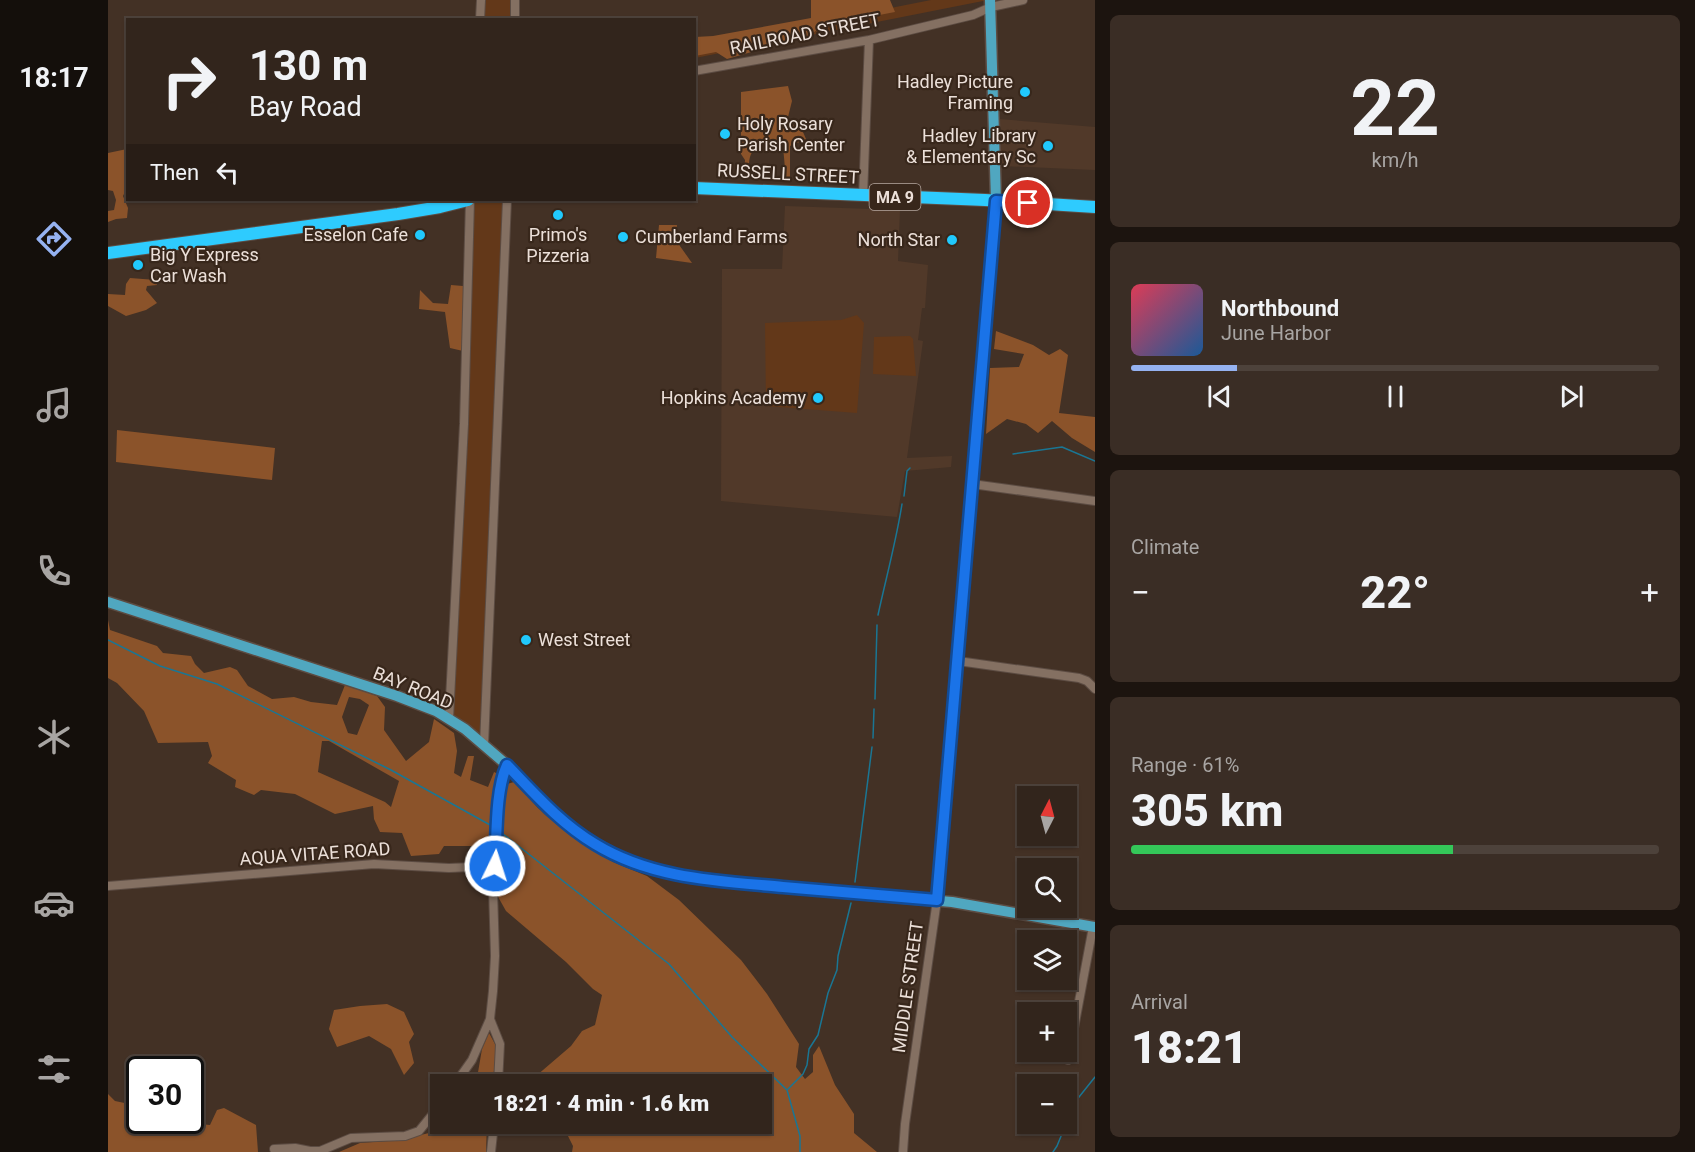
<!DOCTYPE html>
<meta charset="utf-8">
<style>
:root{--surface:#32251c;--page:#3a2d25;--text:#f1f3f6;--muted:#a8a5a3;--line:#4d423b;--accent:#95b2f1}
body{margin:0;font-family:Roboto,sans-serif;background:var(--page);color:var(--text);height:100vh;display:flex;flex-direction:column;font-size:22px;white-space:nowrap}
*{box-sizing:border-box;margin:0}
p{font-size:20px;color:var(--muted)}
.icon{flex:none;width:33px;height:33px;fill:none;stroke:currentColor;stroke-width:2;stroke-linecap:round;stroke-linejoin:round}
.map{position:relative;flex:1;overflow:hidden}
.details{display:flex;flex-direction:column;gap:15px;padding:15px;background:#1c140f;width:600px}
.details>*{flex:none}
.top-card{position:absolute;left:18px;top:18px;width:570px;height:183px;border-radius:0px;box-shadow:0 2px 4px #0004,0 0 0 2px var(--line);background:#32251c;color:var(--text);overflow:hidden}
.needle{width:39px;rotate:6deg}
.buttons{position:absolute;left:909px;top:786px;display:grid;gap:12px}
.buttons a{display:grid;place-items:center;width:60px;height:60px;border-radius:0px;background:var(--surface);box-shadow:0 2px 4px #0004,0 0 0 2px var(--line);font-size:30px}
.speed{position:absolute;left:18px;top:1056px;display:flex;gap:12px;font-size:30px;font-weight:700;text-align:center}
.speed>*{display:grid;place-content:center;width:78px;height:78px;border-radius:50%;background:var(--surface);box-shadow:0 2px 4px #0004,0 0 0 2px var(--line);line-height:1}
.speed .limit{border:3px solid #111;border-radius:9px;background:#fff;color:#111}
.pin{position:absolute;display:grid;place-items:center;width:51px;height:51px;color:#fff;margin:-26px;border:3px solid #fff;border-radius:50%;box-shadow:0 2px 6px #0007}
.me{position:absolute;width:66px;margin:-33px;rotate:4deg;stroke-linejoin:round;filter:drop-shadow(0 0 4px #0008)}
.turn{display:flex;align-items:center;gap:21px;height:126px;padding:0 24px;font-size:27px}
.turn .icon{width:78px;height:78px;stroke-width:2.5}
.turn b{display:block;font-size:42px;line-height:51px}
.then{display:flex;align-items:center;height:57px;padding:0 24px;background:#0003;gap:12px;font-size:22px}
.big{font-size:45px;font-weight:800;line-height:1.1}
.details .card{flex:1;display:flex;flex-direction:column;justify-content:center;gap:9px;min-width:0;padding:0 21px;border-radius:9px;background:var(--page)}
.details .dial{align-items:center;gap:0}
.dial b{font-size:78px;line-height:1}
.song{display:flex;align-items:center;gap:18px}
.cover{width:72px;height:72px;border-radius:9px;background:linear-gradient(135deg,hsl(350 70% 55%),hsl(210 70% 35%))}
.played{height:6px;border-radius:3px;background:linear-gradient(90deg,var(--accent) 20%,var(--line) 20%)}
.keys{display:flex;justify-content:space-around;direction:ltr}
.heat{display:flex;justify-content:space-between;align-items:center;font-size:33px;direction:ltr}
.charge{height:9px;border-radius:4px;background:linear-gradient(90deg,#34c759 61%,var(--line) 0)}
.trip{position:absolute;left:322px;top:1074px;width:342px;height:60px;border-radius:0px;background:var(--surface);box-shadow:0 2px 4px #0004,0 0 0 2px var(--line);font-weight:800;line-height:60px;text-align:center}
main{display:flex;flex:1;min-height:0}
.dock{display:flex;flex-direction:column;width:108px;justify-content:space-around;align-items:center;background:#140f0b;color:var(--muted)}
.dock .icon{width:42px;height:42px}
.dock .on{color:var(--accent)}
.dock b{font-size:27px;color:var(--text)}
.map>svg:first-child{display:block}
</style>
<main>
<nav class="dock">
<b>18:17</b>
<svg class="icon on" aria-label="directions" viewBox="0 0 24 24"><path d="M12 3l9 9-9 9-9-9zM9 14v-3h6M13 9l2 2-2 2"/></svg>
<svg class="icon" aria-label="music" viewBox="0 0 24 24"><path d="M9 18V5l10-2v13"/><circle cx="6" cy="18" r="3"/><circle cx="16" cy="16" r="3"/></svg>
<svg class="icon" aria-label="phone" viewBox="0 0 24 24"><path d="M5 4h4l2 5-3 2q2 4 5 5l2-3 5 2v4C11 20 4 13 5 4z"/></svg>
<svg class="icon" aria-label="climate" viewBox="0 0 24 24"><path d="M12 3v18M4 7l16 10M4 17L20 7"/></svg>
<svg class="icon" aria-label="car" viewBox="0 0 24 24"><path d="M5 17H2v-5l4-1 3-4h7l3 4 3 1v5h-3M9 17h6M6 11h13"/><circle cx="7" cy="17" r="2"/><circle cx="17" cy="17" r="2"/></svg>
<svg class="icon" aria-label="filters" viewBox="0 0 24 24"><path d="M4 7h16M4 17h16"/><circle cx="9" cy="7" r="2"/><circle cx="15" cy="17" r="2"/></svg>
</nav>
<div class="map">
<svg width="987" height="1152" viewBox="0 0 987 1152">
<rect width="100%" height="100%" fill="#433125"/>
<path fill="#513929" d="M891,119L987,127V170L894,166Z
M677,206L792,210L790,261L820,265L817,308H814L810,340L815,341L799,458L844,456L843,467L797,471L789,517L613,501L614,269H674Z"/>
<path fill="#633819" d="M377,0H403L402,19L376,20Z
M823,0H880L587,58L586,47Z
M366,200H396L373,734L345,716Z
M749,315L756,323L749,413L658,406L657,323L733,320Z
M802,336L805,339L808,376L765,374L766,337Z"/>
<path fill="#8b532a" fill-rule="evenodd" d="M703,0H782L787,12L714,26L701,36L657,46L654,49L619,59L608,52L587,56V37L605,36L703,18Z
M680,86L684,101L679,121L695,132L698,139L682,146V180H678L675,146L652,143C641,154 641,157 641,172L636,173L637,160L633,154V92Z
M19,149V194L17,192L15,196L20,208L19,218L8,219L0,222V211L6,210L8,200L5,191L0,190V153Z
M551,225H569L567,239L584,263L548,258Z
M22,278L48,280L49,285L39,286L38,290L49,303L38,310L18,316L0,306V294L17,295L18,284Z
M343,285L355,286V351L342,348L337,312L311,309L312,290L325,303L340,304Z
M888,331L925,345L941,355L952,349L960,355L951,413L987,417V452L964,438L944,421L930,433L918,424L899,419L878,434L882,368L911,367L916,354L886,349Z
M9,430L167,448L164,480L8,462Z
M0,620L2,630L49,646L55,653L83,656L87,664L96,673L122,667L129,670L140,686L164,699L186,697L203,702L229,705L237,685L269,696L277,707L276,730L298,761L321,742L326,719L346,733L349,751L346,773L353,777L360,756H366L362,780L380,787L386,772L390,774L383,816L381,864L370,859L364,846H336L331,854L303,856L294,833L272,832L266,819L265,806L227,814L187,794L153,790L146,795L127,787L128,780L100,763L104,756L100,742L50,743L36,711L9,683L0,678ZM241,697L252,699L261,705L249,735L240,733L234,717ZM214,741H221L291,781L283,807L277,802L210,772Z
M406,782L430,808L463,836L505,862L539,876L571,900L633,960L659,994L691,1044L688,1067L697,1079L705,1072V1055L711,1046L727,1085L746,1114V1133L769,1152H464L465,1146L458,1132L438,1124H654V1084H421V1082L463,1046L474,1031L487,1025L494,995L485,989L458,962L398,911L389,895L394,852L392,825L396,785Z
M279,1004L296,1012L306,1034L301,1042L306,1063L296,1075L283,1049L261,1036L229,1047L221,1029L226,1010L252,1006Z
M381,1033L387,1044V1064L384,1084H368L374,1049Z
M0,1094L7,1101L31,1106L32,1120L60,1121L102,1125L109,1110L116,1108L148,1125L150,1152H0Z
M334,1124H379L378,1152H231L252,1143L292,1140L321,1133Z"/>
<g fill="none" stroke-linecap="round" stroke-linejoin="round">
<path stroke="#1a7694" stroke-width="1.5" d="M905,454L954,447L987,461
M796,496L799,471L802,468
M770,615C778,578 788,542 794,504
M0,640L52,666L109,684L283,770L384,826
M767,699L769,625
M765,738L766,709
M395,834L561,964L624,1037L679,1090L692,1136V1152
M747,882L764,747
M680,1089L695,1074L699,1065L701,1049L710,1035L720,993L729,970L730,956L743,903
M945,1152L949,1146L967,1102L987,1077"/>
<defs>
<path id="minor" d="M372,20L373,0
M407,20V0
M586,71L761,40L865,15L883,7L915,0
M755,196L761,40
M864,484L987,501
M850,661L971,678L979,681L987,689
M341,719L356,424L362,200
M376,745L399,200
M387,866L385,889L387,956L385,991L382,1019L392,1044L390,1084
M0,886L266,864L341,868L387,866C389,837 387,791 399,765
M960,1060L985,927
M347,1084L364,1060L382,1019
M166,1149L187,1148L202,1151H212L243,1138L297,1136L311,1131L333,1104
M383,1152L386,1124
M795,1152L797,1124L829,900"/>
<path id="major" d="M0,602L289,696L328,711L357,729L399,765L441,810L475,837L510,856L543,869L574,876L649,885L844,902L987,927
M829,900L888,201L882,0"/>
<path id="highway" d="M586,188L877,200L987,207
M0,253L290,214L332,207L360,200"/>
</defs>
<use href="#minor" stroke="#5c4c43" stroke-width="10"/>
<use href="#major" stroke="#5c4c43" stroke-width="13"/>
<use href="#highway" stroke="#5c4c43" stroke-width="14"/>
<use href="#minor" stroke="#847062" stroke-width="8"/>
<use href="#major" stroke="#50a7c0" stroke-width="10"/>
<use href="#highway" stroke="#2ecbfe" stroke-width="12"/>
</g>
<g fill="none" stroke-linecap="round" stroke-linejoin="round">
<defs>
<path id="route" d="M387,866C389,837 387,791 399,765C427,794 452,823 487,844C544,879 611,881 675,887C727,891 778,896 829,900L888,201L920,203"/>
</defs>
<use href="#route" stroke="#114b97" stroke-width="15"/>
<use href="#route" stroke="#1a73e8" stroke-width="10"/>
</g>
<g fill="#21c9fd" stroke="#38271b" stroke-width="2">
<circle cx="917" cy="92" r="6"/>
<circle cx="617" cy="134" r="6"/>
<circle cx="940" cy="146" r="6"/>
<circle cx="450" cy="215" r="6"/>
<circle cx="312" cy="235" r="6"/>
<circle cx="515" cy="237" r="6"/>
<circle cx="844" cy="240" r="6"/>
<circle cx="30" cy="265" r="6"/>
<circle cx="710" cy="398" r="6"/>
<circle cx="418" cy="640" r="6"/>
</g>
<g text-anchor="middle" stroke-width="4.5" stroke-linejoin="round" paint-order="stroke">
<rect fill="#38271b" stroke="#b6a8a0" stroke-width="1.5" x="761.5" y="184" width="51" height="26" rx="4.5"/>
<g font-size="16" font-weight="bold" fill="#ece0d9">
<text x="787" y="203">MA 9</text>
</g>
<g font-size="18" fill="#ece0d9" stroke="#38271b">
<text transform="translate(697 34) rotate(-11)" y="6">RAILROAD STREET</text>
<text transform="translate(680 174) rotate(3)" y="6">RUSSELL STREET</text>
<text transform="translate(305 688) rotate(22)" y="6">BAY ROAD</text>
<text transform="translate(207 854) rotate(-4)" y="6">AQUA VITAE ROAD</text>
<text transform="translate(800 987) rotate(-82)" y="6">MIDDLE STREET</text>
</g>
<g font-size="18" fill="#ece0d9" stroke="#38271b" text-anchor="end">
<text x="905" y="88">Hadley Picture<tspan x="905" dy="21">Framing</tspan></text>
<text x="629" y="130" text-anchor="start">Holy Rosary<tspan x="629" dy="21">Parish Center</tspan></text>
<text x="928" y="142">Hadley Library<tspan x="928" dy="21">&amp; Elementary Sc</tspan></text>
<text x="300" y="241">Esselon Cafe</text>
<text x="450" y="241" text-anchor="middle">Primo's<tspan x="450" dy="21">Pizzeria</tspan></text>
<text x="527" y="243" text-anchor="start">Cumberland Farms</text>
<text x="832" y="246">North Star</text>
<text x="42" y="261" text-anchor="start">Big Y Express<tspan x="42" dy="21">Car Wash</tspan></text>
<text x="698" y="404">Hopkins Academy</text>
<text x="430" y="646" text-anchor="start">West Street</text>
</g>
</g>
</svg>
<div class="buttons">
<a><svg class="needle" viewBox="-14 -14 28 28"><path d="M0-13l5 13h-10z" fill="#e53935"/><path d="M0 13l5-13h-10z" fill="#a8a5a3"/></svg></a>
<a><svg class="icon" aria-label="search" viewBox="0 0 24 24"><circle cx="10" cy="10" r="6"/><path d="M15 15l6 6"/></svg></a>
<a><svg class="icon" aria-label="layers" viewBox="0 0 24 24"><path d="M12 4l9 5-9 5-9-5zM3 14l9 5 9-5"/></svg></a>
<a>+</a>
<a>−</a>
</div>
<div class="speed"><div class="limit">30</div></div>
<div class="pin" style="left:920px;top:203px;background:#d93025"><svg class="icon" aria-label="arrive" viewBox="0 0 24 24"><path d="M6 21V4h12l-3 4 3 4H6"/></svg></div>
<svg class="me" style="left:387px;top:866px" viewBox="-20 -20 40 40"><circle r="17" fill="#1a73e8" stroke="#fff" stroke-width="3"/><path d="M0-11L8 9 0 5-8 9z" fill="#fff"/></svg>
<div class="trip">18:21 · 4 min · 1.6 km</div>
<div class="top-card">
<div class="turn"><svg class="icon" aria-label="right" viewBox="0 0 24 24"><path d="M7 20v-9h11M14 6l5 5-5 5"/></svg><div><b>130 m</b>Bay Road</div></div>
<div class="then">Then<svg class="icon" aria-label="left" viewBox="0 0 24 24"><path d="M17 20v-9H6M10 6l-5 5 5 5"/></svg></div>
</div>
</div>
<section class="details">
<div class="card dial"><b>22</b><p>km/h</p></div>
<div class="card">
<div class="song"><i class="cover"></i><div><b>Northbound</b><p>June Harbor</p></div></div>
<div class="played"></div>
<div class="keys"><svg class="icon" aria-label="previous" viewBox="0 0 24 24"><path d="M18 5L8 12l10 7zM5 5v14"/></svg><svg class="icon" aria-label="pause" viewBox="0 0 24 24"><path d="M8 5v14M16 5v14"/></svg><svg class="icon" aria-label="next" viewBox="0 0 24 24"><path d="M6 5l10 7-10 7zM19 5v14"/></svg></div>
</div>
<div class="card"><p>Climate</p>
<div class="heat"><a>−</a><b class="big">22°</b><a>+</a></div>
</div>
<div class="card"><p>Range · 61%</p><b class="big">305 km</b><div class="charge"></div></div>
<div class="card"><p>Arrival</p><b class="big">18:21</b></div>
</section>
</main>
